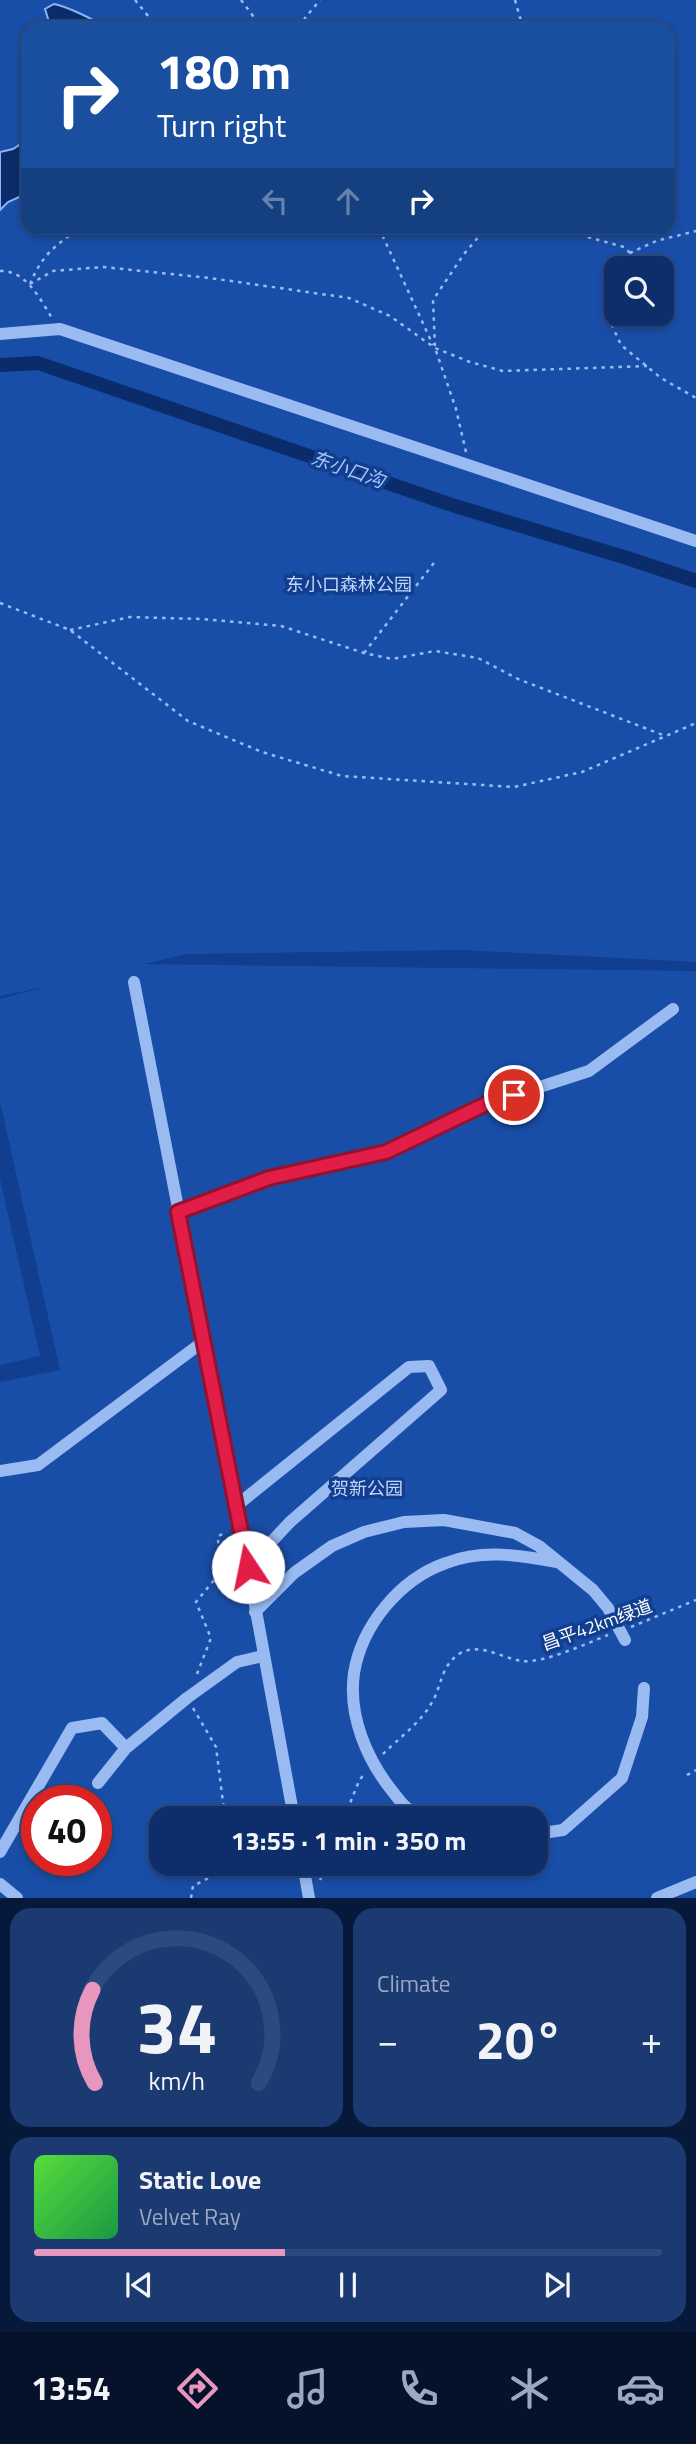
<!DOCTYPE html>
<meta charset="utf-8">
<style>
:root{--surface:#0d2e6a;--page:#1b3a72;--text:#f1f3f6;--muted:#9aa8c1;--line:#2d4a7e;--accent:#e797bd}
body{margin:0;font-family:"Titillium Web","Noto Sans SC",sans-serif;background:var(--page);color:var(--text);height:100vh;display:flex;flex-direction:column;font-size:26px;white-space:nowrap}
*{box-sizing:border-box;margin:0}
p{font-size:23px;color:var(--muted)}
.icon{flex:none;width:38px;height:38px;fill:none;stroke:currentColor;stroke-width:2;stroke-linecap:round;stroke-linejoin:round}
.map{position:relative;height:1898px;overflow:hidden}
.panel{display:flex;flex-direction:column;gap:10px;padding:10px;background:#07193a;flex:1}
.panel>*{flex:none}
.top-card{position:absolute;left:21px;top:21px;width:654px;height:214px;border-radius:21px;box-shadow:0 4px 10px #0003,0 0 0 2px var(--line);background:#1a4fa0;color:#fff;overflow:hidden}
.buttons{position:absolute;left:604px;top:256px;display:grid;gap:14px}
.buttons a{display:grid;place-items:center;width:70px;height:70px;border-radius:14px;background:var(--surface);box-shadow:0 4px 10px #0003,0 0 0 2px var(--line);font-size:35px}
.speed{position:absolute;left:21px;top:1785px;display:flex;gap:14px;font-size:35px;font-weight:700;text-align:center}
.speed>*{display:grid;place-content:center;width:91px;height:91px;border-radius:50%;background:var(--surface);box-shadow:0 4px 10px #0003,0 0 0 2px var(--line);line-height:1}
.speed .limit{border:10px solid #d22;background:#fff;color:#111}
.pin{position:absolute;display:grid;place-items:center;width:60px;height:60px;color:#fff;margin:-30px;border:4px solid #fff;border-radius:50%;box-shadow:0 2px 7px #0007}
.me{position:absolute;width:77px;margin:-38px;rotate:349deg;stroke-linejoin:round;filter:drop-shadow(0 0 5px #0008)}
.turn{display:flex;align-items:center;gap:24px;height:147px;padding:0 21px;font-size:32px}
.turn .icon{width:91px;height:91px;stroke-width:2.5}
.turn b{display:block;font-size:49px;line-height:60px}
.lanes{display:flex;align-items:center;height:66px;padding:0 21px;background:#0003;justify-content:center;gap:35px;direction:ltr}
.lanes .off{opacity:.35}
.big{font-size:52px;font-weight:700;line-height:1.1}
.panel .card{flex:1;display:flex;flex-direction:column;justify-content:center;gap:10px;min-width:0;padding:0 24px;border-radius:21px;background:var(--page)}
.panel .dial{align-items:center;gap:0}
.dial svg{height:182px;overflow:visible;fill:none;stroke:var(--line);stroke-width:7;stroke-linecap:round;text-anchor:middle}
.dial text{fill:var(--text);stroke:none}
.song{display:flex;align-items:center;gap:21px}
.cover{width:84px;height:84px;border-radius:10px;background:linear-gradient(135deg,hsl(110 70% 55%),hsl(140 70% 35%))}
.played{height:7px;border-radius:4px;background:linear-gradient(90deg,var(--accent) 40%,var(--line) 40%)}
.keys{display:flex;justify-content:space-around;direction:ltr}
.heat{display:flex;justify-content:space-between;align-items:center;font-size:38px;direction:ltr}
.panel .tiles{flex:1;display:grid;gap:10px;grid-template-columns:1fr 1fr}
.card:last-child{grid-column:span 2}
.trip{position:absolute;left:149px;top:1806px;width:399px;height:70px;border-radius:21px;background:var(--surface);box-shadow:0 4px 10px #0003,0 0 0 2px var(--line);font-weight:700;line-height:70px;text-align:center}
.menu{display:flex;height:112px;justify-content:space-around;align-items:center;background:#05122a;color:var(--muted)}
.menu .icon{width:49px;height:49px}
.menu .current{color:var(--accent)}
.menu b{font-size:32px;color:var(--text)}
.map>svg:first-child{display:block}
</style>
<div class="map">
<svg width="696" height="1898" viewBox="0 0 696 1898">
<rect width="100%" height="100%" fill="#113e8e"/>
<path fill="#194ea8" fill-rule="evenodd" d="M0,0H696V962L462,950L187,954L144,964L696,971V1898H0V1382L60,1370L0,1102V999L45,987L0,996ZM28,28H668V228H28ZM616,268H662V313H616ZM37,1801H96V1860H37ZM161,1818H536V1864H161Z
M0,1179L40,1356L0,1365Z"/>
<path fill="#0a2c6a" stroke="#8bb4f6" stroke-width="2" d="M54,4C65,6 97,20 104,28H51L45,9Z
M28,139V193L8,202L0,210V152L13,149Z"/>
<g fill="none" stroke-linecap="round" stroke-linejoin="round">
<path stroke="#0a2c6a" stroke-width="14" d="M0,365L38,363L455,506L627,558L696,581"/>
<path stroke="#9abbf2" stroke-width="2.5" stroke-dasharray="3.5 5" stroke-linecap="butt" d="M135,0L158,28
M241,0L262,28
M515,0L523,28
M301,28L305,18L320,0
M379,228L433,345
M555,228L624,247L630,253
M621,268L630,253L656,241L696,231
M0,271C26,270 40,299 52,318
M616,276L606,312L621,345L661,378L696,398
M30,284L53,271L103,267L210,278L349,298L390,316L435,348L470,362L503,371L647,366
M30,284C42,255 55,245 81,228
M466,452L456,409L435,348L433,300L464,254L486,228
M0,603L70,630L188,721L262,752L342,776L514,787L582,772L696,723
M70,630L130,617L201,619L281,626L364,653L392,659L435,651L478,658L518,679L663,735
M364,653L437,559
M631,1627L696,1600
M197,1674L211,1638L196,1602L219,1574L218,1536L227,1532
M193,1708L216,1747L225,1818
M383,1754C398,1739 420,1723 431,1704C441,1689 440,1670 455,1657C476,1639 500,1658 522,1661C542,1664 588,1643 608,1635
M687,1775L696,1770
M344,1818L359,1781L364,1774
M320,1880L327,1864
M191,1898L193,1886L222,1871L223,1864"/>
<path stroke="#9abbf2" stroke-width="12" d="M0,334L60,329L696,541
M134,982L248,1567L294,1818
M178,1212L269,1178L386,1152L490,1103L589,1071L673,1009
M0,1471L38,1465L204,1341
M236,1506L409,1367L429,1366L441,1390L290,1522L248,1567
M255,1612L294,1573L332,1546L364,1532L404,1522L444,1520L515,1533L539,1546L593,1590L608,1608L625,1640
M98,1783L126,1748L187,1698L237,1662L263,1656
M426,1818C420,1815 412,1812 407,1808C402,1804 397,1797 393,1792C367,1760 348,1716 354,1673C362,1625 400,1579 446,1563C482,1549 519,1555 557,1562
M536,1834L563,1830L622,1778L642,1717L644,1688
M0,1852L72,1728L102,1723L126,1748
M303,1864L309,1898
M0,1884L17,1898
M657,1898L696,1882"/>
</g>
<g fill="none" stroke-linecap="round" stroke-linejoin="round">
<defs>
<path id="route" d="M248,1567L178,1212L269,1178L386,1152L490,1102L514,1095"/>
</defs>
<use href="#route" stroke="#92132f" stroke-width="18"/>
<use href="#route" stroke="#e11d48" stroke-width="12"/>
</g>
<g text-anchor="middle" stroke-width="7" stroke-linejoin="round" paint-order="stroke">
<g font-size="18" fill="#c1d7fd" stroke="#113e8e">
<text x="349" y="591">东小口森林公园</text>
<text x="367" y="1495">贺新公园</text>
</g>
<g font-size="18" fill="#fff" stroke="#113e8e">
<text transform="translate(597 1625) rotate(-20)" y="6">昌平42km绿道</text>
</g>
<g font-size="19" font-style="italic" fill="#a6c5f9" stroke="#113e8e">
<text transform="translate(348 469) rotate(19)" y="7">东小口沟</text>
</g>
</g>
</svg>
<div class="buttons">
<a><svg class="icon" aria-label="search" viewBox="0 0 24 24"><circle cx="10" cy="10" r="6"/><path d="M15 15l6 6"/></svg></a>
</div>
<div class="speed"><div class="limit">40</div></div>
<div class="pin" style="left:514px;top:1095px;background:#d93025"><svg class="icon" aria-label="arrive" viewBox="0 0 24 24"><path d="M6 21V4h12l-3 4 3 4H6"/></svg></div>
<svg class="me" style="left:248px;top:1567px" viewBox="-20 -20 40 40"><circle r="19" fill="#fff"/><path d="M0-13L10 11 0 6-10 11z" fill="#e11d48"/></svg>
<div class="trip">13:55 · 1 min · 350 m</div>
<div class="top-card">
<div class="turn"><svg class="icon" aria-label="right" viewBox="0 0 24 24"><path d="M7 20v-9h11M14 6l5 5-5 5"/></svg><div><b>180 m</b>Turn right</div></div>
<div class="lanes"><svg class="icon off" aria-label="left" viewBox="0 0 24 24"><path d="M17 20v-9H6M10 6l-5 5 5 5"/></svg><svg class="icon off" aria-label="ahead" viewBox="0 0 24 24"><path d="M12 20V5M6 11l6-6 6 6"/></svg><svg class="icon" aria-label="right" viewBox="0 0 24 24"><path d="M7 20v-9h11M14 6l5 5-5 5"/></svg></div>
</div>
</div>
<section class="panel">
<div class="tiles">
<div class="card dial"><svg viewBox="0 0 100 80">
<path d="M14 69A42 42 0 1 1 86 69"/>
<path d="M14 69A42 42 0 0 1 13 28" stroke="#e797bd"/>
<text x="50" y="56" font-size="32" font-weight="700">34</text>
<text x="50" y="72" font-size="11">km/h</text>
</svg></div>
<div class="card"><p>Climate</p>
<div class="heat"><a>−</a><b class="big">20°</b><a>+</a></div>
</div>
<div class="card">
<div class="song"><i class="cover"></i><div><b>Static Love</b><p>Velvet Ray</p></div></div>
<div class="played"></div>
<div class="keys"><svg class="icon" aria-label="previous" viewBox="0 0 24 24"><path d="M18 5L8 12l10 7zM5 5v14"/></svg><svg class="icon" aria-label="pause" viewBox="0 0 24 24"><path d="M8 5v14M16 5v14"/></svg><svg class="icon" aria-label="next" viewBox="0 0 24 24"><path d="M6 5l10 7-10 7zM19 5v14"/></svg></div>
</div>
</div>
</section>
<nav class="menu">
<b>13:54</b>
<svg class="icon current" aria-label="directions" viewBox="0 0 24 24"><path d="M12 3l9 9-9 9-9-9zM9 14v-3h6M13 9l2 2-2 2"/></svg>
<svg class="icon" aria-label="music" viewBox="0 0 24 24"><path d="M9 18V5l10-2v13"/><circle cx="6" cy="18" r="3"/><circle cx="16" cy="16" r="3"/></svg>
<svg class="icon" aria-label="phone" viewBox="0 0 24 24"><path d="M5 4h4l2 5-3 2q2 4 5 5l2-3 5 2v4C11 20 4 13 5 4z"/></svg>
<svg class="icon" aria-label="climate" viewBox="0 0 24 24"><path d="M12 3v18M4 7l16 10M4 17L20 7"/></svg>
<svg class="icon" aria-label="car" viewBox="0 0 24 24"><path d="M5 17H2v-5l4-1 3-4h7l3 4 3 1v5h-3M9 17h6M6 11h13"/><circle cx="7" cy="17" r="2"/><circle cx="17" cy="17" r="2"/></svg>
</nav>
